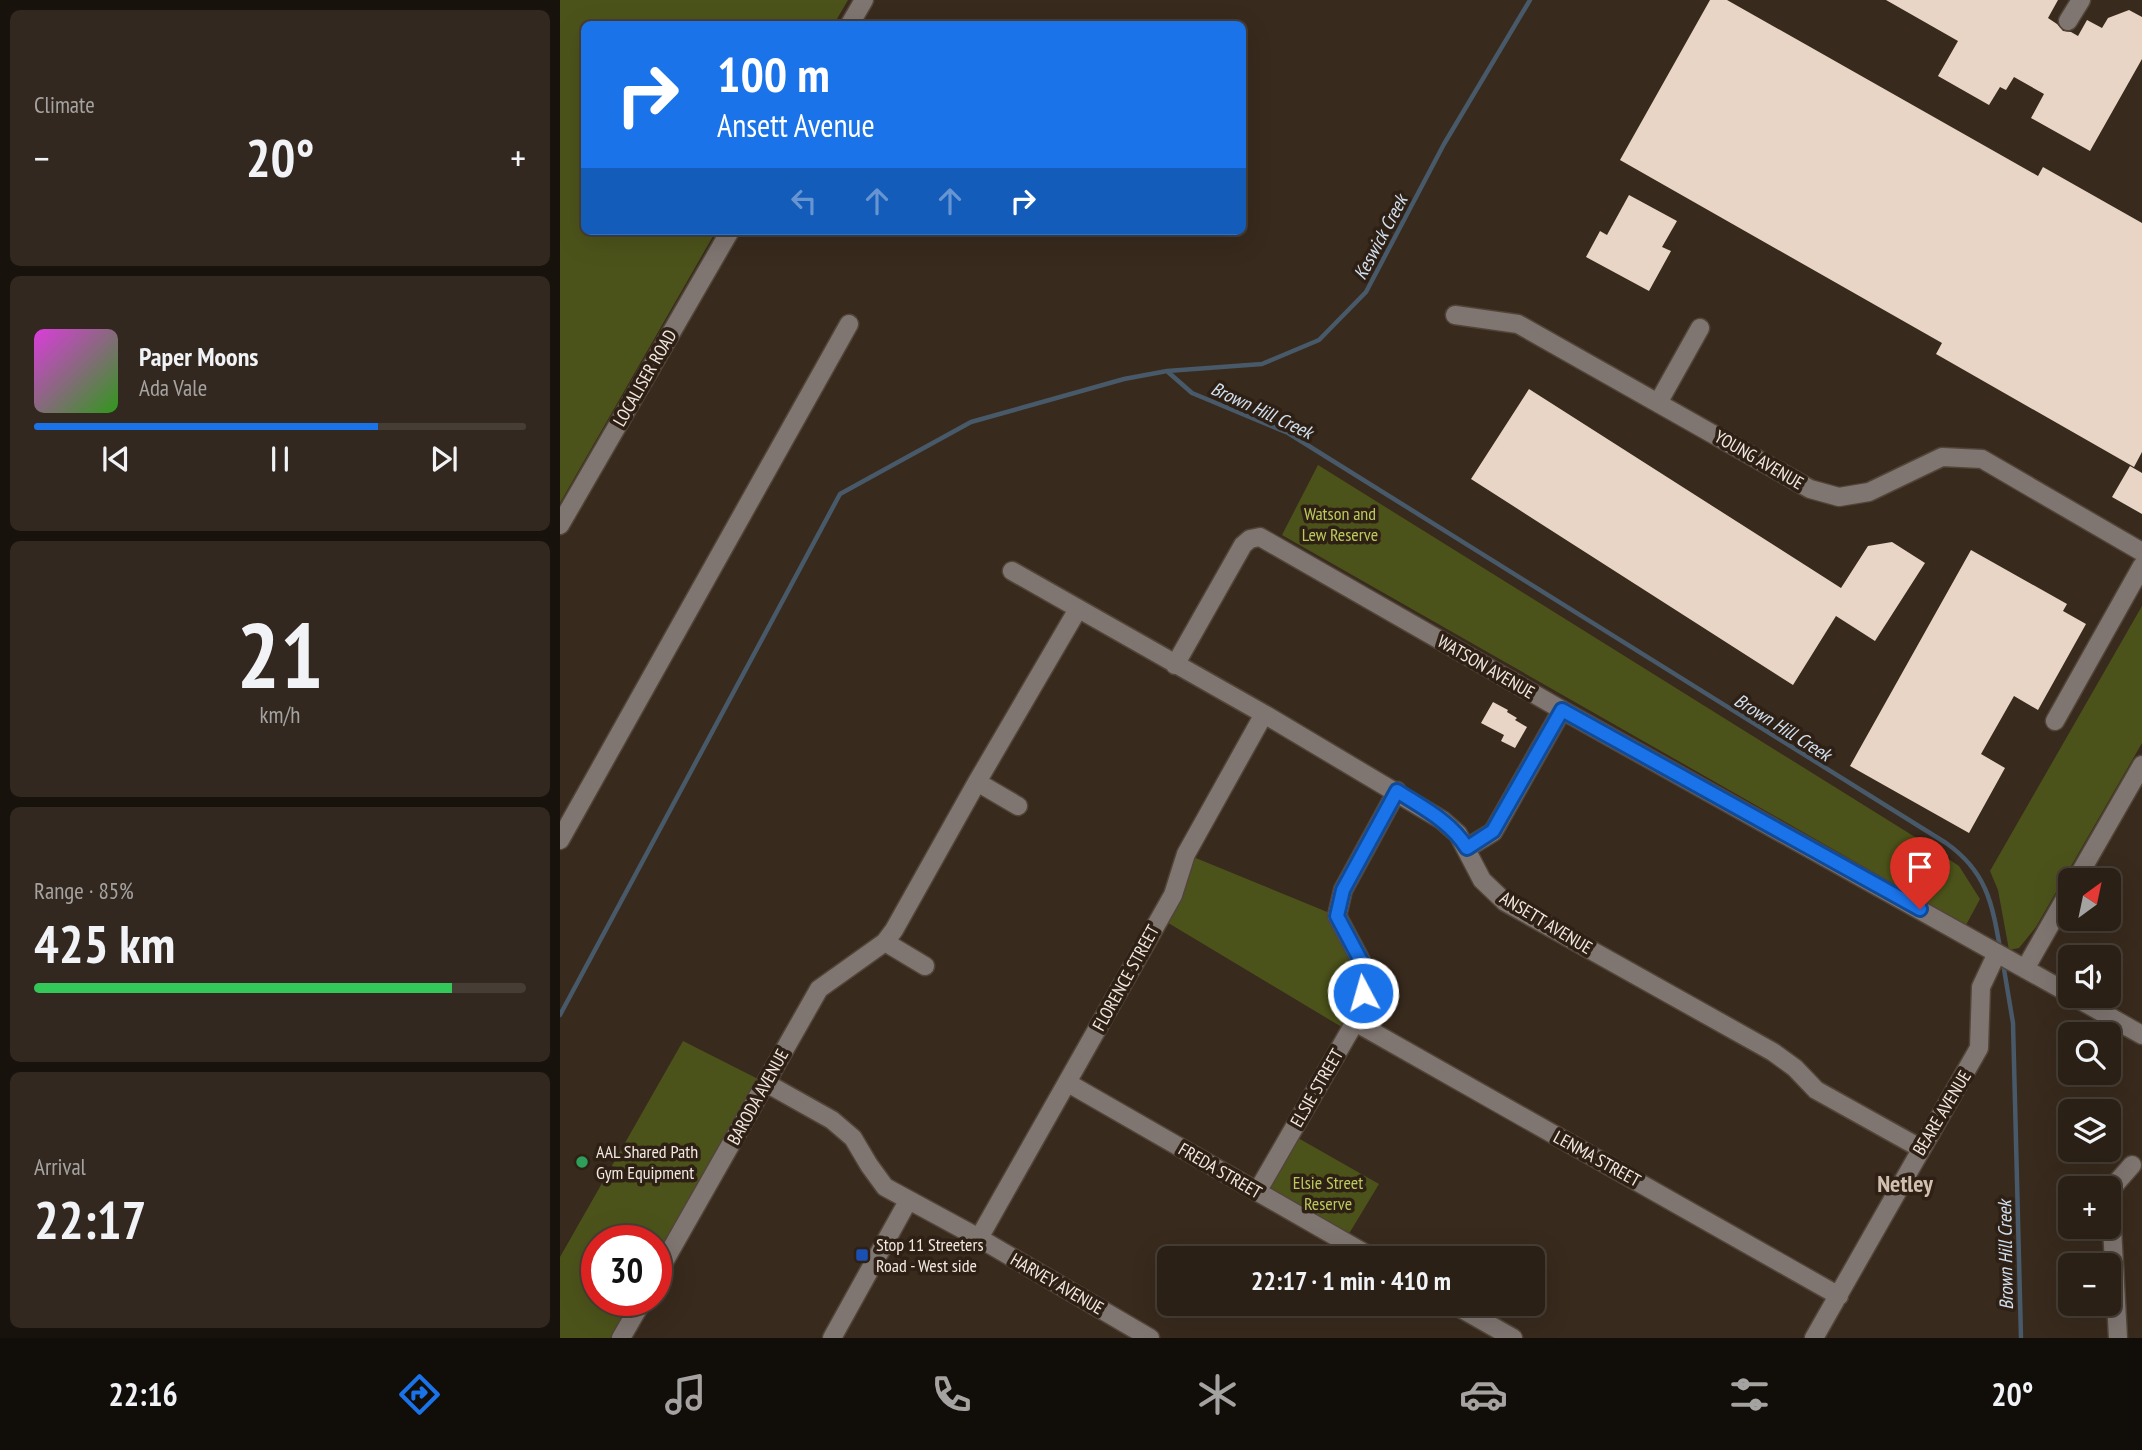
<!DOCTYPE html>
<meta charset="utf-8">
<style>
:root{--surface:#2a2016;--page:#32281f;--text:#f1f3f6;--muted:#a5a3a1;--line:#463e35;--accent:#1a73e8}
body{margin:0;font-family:"PT Sans Narrow",sans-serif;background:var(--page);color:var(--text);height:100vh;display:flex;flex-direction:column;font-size:26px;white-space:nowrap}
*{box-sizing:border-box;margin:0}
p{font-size:23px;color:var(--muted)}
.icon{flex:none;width:38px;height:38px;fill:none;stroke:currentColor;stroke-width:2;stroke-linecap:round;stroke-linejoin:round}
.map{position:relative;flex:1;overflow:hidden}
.drawer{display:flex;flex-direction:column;gap:10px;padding:10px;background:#17120c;width:560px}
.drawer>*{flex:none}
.guide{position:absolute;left:21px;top:21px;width:665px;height:214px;border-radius:10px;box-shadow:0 7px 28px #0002,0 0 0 2px var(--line);background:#1a73e8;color:#fff;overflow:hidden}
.needle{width:46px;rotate:33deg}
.tools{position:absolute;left:1498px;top:868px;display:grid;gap:14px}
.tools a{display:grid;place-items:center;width:63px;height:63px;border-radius:10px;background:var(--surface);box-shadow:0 7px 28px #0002,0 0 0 2px var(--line);font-size:35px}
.speed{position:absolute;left:21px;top:1225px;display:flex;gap:14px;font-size:35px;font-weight:700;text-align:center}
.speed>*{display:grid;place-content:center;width:91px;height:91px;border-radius:50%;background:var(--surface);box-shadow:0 7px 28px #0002,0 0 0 2px var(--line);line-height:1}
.speed .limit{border:10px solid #d22;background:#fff;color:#111}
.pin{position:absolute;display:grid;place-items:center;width:60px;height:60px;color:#fff;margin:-72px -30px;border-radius:50% 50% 50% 0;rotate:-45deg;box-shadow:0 0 7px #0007}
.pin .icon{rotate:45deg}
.me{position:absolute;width:77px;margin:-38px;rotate:354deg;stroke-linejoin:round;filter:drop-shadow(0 0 5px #0008)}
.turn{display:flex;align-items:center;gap:24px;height:147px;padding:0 21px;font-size:32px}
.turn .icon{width:91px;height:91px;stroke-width:2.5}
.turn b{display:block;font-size:49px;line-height:60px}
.lanes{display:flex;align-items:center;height:66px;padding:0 21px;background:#0003;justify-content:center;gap:35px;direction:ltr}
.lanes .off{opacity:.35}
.big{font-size:52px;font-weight:700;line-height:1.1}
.drawer .tile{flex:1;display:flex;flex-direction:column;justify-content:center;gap:10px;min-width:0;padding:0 24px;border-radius:10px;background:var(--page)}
.drawer .dial{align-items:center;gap:0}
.dial b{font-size:91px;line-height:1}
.song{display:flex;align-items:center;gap:21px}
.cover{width:84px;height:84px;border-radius:10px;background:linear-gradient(135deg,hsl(300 70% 55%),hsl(110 70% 35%))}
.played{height:7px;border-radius:4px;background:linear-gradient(90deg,var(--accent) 70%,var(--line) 70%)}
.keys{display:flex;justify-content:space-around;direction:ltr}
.heat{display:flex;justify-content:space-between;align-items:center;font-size:38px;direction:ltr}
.charge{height:10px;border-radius:5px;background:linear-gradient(90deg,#34c759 85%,var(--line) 0)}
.trip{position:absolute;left:597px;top:1246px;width:388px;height:70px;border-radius:10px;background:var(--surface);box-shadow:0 7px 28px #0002,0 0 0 2px var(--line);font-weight:700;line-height:70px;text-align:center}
.dock{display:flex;height:112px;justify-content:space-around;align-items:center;background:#110d09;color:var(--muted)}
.dock .icon{width:49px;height:49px}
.dock .on{color:var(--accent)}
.dock b{font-size:32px;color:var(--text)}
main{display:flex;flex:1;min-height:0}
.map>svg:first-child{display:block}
</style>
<main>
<section class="drawer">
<div class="tile"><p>Climate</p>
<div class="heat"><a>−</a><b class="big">20°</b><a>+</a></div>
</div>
<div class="tile">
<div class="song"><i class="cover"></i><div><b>Paper Moons</b><p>Ada Vale</p></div></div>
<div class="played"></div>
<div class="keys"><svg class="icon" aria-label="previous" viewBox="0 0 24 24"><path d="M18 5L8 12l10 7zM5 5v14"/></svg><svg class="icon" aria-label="pause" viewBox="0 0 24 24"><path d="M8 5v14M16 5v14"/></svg><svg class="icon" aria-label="next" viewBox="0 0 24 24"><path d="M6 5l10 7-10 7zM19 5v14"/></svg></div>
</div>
<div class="tile dial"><b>21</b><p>km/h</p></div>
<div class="tile"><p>Range · 85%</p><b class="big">425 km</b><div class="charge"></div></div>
<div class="tile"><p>Arrival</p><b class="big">22:17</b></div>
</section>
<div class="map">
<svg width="1582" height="1338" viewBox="0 0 1582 1338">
<rect width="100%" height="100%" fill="#382a1d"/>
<path fill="#4c531a" d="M0,0H288L274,24H24V231H156L0,503Z
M758,465L1355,837L1399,866L1420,899L1406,925L722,535Z
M1582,606V743L1476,927L1459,948L1449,950L1438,890L1430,871Z
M626,854L777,916L801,961L790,1032L600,918Z
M123,1041L206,1083L96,1276V1241H37V1300H83L61,1338H0V1257Z
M731,1134L819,1184L784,1242L697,1192Z"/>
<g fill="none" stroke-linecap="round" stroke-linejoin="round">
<path stroke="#485969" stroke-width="4.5" d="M608,372L632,393L728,433L1386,843C1426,871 1432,902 1440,948
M1443,963L1453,1023L1461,1338
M0,1015L280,494L411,422L564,379L607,371L702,364L759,340L806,292L884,144L970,0"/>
</g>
<path fill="#e8d5c5" d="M1150,0H1167L1478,176L1483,167L1582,223V452L1574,467L1376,354L1382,343L1060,160Z
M1326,0H1498L1488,18L1497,24L1503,31L1511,32L1518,36L1527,20L1542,28L1548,18L1569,10L1582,17V59L1530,151L1471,118L1484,94L1454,77L1446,90L1440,87L1429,105L1378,76L1398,41Z
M1069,195L1117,221L1102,247L1111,251L1089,291L1026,257L1040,231L1047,235Z
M969,389L1281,588L1308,546L1332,542L1365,563L1315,641L1276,616L1233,685L911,479Z
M1570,466L1582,473V514L1552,497Z
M1411,550L1507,604L1503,611L1526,624L1478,710L1454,696L1421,754L1445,768L1409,833L1290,766Z
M933,702L948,710L947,712L957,718L955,720L967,727L955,748L941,741L944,735L921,723Z"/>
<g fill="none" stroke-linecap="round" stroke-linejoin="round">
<defs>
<path id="minor" d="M1508,21L1521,0
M290,24L304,0
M895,315L958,324L1250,489L1279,497L1309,492L1382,457L1422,459L1582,552
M1098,403L1140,328
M0,525L170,231
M452,571L704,714L882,820L898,834L922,880L945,902L1213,1052L1235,1068L1256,1090L1360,1148
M615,665L683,545L690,539L700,537L1002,710L1510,994
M1495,721L1582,566
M417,782L458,806
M0,840L289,324
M907,848L933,832L1002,710
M1516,880L1582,765
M325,942L365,966
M1465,969L1510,890
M1513,996L1582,1035
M795,1022L1279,1296
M206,1083L272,1120L293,1138L309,1165L325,1187L419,1238L590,1338
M508,1083L813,1258
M697,1192L795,1022L803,993L801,961L777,916L783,890L837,791
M419,1238L613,895L626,854L704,714
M96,1276L259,989L325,942L334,930L417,782L518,609
M893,1304L953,1338
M61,1338L83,1300
M272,1338L348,1201
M1254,1338L1419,1048L1421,987L1437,953
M1558,1338L1550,1190L1572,1165"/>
</defs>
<use href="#minor" stroke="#524538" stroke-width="21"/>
<use href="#minor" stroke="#7f7571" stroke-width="18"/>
</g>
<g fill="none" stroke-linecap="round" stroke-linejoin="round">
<defs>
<path id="route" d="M803,993L801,961L777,916L783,890L837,791C863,808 890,821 907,848L933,831L1002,710L1360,909"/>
</defs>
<use href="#route" stroke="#114b97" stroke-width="18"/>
<use href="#route" stroke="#1a73e8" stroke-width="12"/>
</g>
<circle fill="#2e9e5b" stroke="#2e2014" stroke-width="2.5" cx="22" cy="1162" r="7"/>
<rect fill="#1a4fb4" stroke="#2e2014" stroke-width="2.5" x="295" y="1248" width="14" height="14" rx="3.5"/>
<g text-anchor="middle" stroke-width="7" stroke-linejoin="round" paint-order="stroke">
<g font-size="18" fill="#f1e8e0" stroke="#2e2014">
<text transform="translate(85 378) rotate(-60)" y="6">LOCALISER ROAD</text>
<text transform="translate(1199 460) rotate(30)" y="6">YOUNG AVENUE</text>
<text transform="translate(926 667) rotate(30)" y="6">WATSON AVENUE</text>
<text transform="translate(986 923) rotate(31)" y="6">ANSETT AVENUE</text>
<text transform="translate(566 978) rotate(-61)" y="6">FLORENCE STREET</text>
<text transform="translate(757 1088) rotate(-60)" y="6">ELSIE STREET</text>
<text transform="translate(198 1097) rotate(-61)" y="6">BARODA AVENUE</text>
<text transform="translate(1382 1113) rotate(-59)" y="6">BEARE AVENUE</text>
<text transform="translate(1037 1159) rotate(29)" y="6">LENMA STREET</text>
<text transform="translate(660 1171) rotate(30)" y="6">FREDA STREET</text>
<text transform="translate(497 1284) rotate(30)" y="6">HARVEY AVENUE</text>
</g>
<g font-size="18" fill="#bcca5d" stroke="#2e2014">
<text x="780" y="520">Watson and<tspan x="780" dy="21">Lew Reserve</tspan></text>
<text x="768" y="1189">Elsie Street<tspan x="768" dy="21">Reserve</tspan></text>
</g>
<g font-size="18" fill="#f1e8e0" stroke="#2e2014" text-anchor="start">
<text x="36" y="1158">AAL Shared Path<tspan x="36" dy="21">Gym Equipment</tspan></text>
<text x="316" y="1251">Stop 11 Streeters<tspan x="316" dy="21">Road - West side</tspan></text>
</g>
<g font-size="19" font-style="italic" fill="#d1e0f0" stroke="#2e2014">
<text transform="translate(820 237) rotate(-62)" y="7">Keswick Creek</text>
<text transform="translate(702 410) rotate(25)" y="7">Brown Hill Creek</text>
<text transform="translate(1223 727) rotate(32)" y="7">Brown Hill Creek</text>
<text transform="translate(1445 1255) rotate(-91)" y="7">Brown Hill Creek</text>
</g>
<g font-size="24" font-weight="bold" fill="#d1bfaf" stroke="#2e2014">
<text x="1345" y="1192">Netley</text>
</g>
</g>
</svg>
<div class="tools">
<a><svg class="needle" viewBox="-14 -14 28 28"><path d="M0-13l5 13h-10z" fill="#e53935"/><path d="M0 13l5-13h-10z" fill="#a5a3a1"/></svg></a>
<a><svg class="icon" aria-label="sound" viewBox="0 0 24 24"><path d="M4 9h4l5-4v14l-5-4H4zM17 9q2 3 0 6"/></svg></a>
<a><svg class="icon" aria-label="search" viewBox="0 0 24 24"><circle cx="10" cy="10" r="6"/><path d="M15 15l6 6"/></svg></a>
<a><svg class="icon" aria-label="layers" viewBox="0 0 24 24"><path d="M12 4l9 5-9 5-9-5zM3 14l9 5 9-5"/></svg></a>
<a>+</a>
<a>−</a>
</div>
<div class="speed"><div class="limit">30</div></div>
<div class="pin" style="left:1360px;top:909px;background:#d93025"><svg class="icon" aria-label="arrive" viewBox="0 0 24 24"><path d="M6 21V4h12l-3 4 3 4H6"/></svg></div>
<svg class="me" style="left:803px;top:993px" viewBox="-20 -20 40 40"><circle r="17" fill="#1a73e8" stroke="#fff" stroke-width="3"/><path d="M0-11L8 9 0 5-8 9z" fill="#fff"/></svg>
<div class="trip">22:17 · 1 min · 410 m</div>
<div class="guide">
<div class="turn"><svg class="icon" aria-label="right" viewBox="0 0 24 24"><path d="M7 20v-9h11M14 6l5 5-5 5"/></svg><div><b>100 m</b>Ansett Avenue</div></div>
<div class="lanes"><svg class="icon off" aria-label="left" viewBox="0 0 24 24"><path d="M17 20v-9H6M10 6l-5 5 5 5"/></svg><svg class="icon off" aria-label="ahead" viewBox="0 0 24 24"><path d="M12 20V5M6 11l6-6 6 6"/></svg><svg class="icon off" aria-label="ahead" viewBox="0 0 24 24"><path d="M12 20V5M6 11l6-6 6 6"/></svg><svg class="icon" aria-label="right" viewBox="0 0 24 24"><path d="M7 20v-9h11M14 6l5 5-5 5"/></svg></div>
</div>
</div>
</main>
<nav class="dock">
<b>22:16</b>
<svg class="icon on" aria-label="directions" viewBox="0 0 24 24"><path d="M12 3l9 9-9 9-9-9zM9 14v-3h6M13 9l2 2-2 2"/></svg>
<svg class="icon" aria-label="music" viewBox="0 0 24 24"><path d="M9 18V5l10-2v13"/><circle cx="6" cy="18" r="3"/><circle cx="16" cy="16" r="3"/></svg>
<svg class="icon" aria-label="phone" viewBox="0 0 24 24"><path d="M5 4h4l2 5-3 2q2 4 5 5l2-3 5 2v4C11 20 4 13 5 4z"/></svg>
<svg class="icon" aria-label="climate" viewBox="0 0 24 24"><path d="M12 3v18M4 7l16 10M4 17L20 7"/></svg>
<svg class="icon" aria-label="car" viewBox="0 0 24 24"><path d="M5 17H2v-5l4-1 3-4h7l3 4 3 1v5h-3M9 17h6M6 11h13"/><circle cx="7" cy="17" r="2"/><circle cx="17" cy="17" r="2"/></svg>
<svg class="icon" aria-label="filters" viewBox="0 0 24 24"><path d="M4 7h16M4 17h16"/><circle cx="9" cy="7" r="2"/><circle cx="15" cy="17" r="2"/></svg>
<b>20°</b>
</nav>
